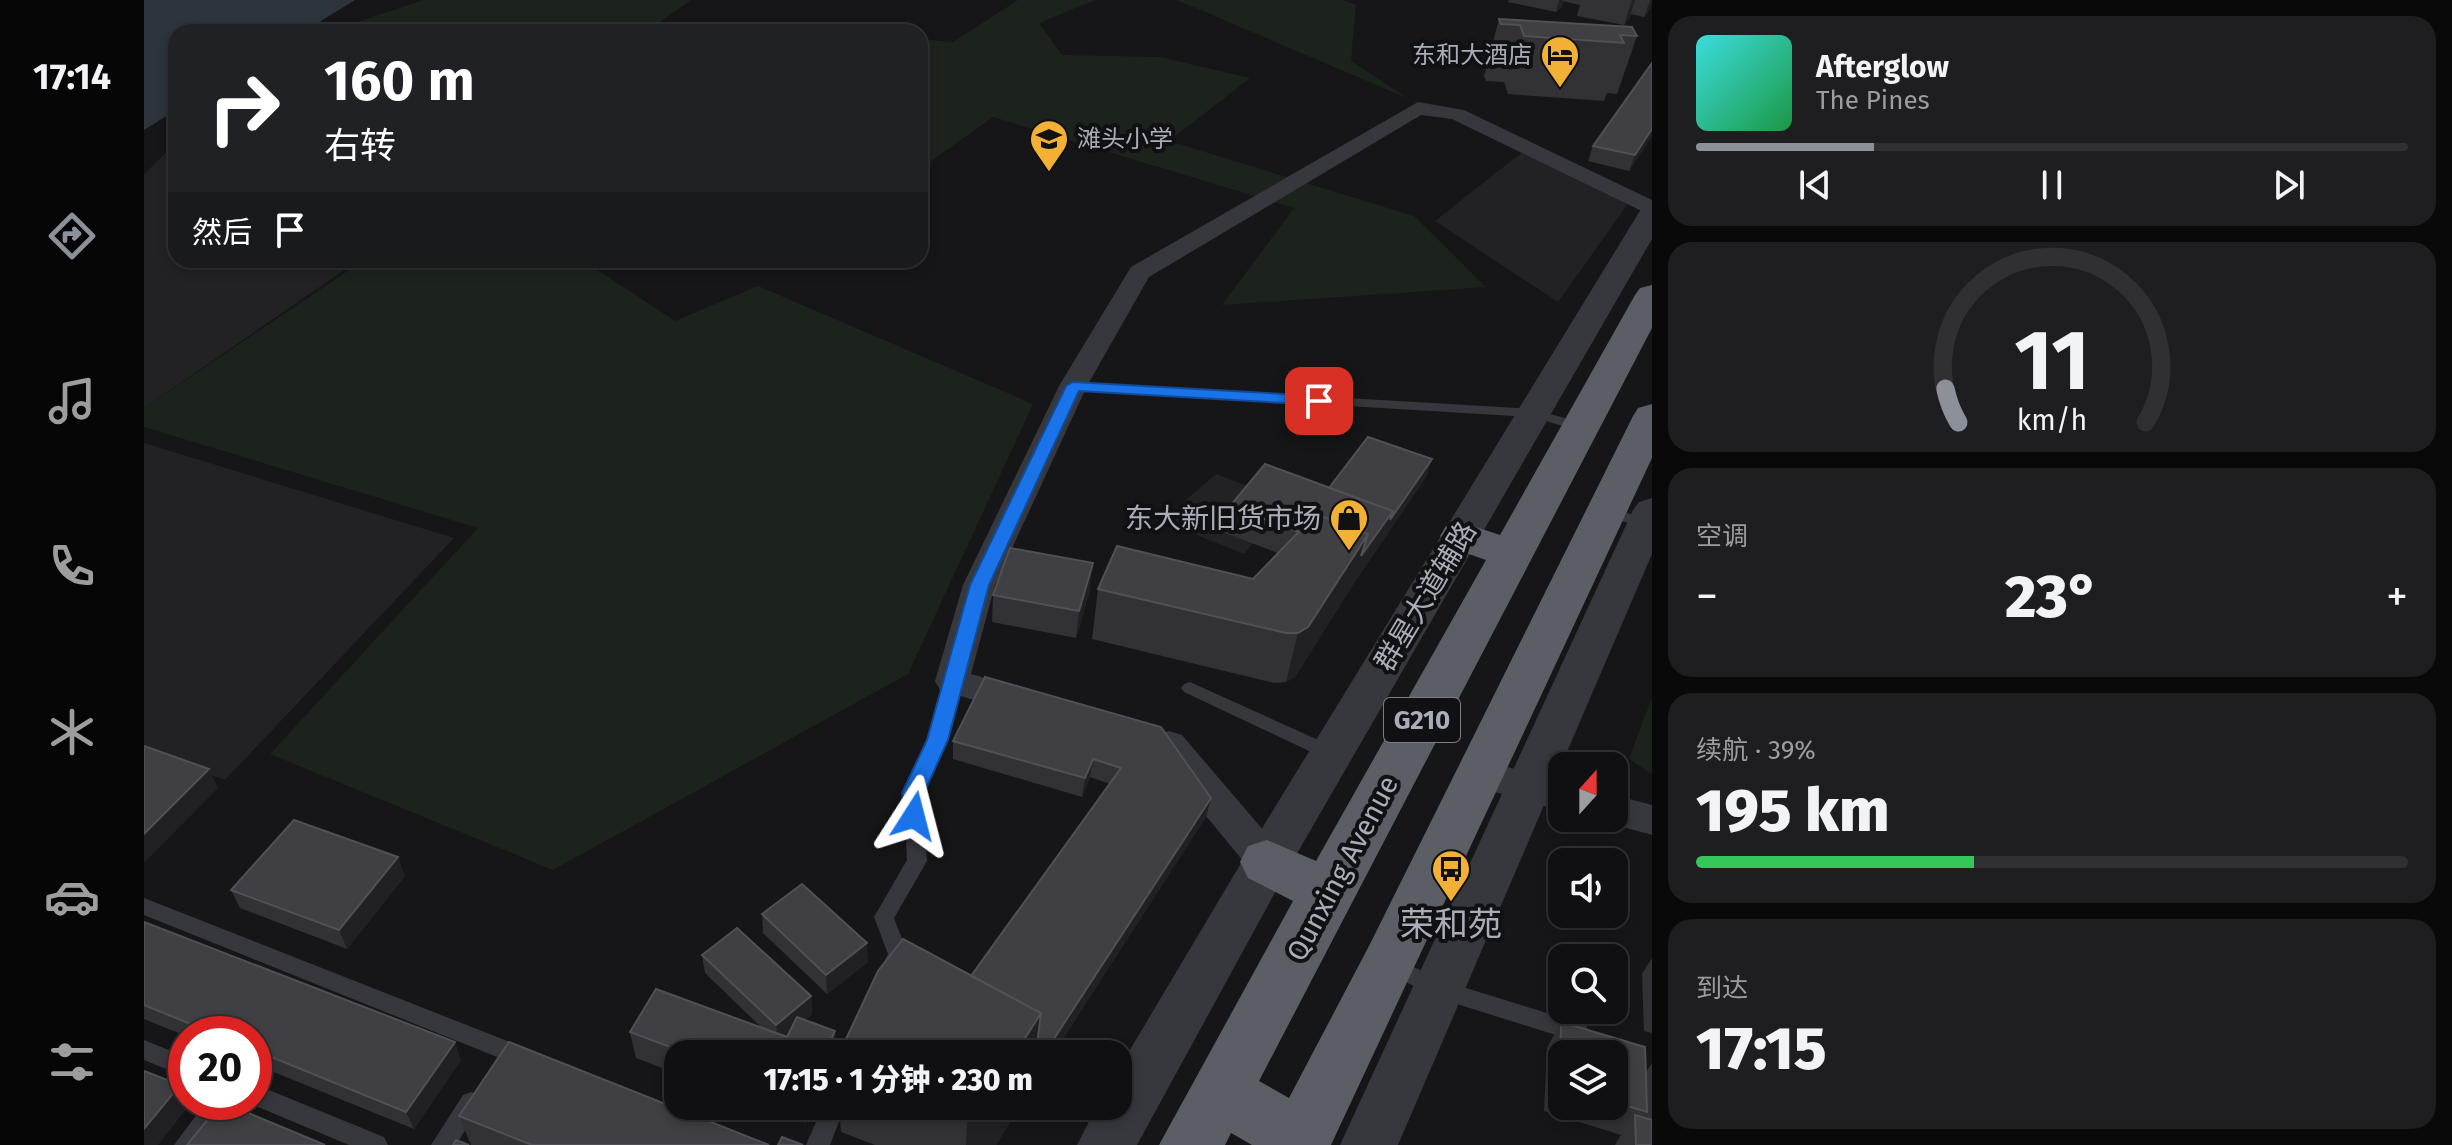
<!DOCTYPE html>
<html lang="zh">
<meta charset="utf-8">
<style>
:root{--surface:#101012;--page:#1e1e20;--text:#f1f3f6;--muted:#9c9d9f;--line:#303032;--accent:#8c9099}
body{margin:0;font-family:"Fira Sans","Noto Sans SC",sans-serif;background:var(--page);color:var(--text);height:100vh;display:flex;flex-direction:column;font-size:30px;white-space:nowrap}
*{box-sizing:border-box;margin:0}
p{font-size:26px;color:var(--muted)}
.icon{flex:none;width:44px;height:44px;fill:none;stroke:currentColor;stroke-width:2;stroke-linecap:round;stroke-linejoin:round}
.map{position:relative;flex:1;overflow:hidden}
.side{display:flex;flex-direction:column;gap:16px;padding:16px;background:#09090a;width:800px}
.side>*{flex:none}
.hud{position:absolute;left:24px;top:24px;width:760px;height:244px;border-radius:24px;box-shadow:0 4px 12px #0003,0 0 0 2px var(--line);background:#202124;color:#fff;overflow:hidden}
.needle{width:52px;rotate:21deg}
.tools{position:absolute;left:1404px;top:752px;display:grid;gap:16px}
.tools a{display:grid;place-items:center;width:80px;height:80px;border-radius:16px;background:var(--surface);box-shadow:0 4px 12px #0003,0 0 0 2px var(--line);font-size:40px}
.speed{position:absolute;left:24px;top:1016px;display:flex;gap:16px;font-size:40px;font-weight:700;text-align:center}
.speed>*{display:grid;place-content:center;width:104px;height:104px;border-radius:50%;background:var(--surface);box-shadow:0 4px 12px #0003,0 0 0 2px var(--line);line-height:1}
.speed .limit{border:12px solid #d22;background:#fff;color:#111}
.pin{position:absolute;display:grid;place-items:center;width:68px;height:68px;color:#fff;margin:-34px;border-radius:16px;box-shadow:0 4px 12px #0006}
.me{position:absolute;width:88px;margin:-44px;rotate:9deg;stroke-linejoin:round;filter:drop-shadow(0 0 6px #0008)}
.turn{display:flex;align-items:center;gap:28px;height:168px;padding:0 24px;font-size:36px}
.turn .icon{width:104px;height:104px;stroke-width:2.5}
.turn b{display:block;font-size:56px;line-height:68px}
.then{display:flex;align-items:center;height:76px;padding:0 24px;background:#0003;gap:16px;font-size:30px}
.big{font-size:60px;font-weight:800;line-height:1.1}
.side .widget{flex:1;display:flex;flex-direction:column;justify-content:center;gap:12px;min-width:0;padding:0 28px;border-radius:24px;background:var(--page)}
.side .dial{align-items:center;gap:0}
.dial svg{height:208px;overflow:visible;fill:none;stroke:var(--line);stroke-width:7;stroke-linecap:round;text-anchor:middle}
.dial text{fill:var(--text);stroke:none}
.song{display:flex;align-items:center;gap:24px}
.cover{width:96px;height:96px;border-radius:12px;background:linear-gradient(135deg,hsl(180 70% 55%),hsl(140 70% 35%))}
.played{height:8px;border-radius:4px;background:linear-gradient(90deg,var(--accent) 25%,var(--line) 25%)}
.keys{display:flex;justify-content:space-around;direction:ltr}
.heat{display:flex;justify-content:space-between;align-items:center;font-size:44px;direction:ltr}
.charge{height:12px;border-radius:6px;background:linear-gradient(90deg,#34c759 39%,var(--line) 0)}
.trip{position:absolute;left:520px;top:1040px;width:468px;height:80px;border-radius:24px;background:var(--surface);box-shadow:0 4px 12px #0003,0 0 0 2px var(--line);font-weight:800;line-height:80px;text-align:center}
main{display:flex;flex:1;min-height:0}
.tabs{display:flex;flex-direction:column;width:144px;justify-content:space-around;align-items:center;background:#060607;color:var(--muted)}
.tabs .icon{width:56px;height:56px}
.tabs .active{color:var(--accent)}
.tabs b{font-size:36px;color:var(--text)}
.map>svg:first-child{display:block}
</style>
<main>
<nav class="tabs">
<b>17:14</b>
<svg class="icon active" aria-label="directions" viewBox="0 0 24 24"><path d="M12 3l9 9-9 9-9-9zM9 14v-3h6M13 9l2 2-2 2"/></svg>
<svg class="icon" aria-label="music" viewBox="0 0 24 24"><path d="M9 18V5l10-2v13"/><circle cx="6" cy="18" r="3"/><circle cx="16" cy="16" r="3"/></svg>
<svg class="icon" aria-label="phone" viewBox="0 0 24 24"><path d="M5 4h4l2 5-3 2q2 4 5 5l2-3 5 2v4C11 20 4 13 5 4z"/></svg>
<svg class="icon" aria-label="climate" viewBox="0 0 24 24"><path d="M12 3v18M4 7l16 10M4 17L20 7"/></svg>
<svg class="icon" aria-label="car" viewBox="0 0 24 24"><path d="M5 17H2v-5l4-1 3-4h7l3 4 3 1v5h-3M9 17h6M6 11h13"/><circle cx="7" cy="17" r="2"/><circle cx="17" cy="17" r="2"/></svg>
<svg class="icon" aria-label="filters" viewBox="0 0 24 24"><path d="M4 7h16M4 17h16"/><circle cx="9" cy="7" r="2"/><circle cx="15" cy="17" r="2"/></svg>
</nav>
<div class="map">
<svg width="1508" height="1145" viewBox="0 0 1508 1145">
<rect width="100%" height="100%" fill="#161618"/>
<path fill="#222225" d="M32,143V260H215L0,408V174Z
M1377,153L1488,198L1414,302L1291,221Z
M0,443L310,538L81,780L0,753Z
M1072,474L1241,538L1210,583L1109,543L1100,554L1018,521Z"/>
<path fill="#1c231d" d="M279,0H547L501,32H185Z
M874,0H951L895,23L918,55L1016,57L1106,78L1025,141L1270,216L1342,287L1078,305L1150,208L849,117L776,169V39L809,42Z
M1033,0H1198L1212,5L1207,61L1265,99Z
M220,260H463L452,269L531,321L614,286L889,404L764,674L409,870L126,754L334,528L0,427V408Z
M1508,697V774L1485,759Z"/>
<path fill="#2c353c" d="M0,0H211L159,32H32V110L0,130Z"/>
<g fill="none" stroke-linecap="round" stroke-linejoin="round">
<path fill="#37383d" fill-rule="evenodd" d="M929,382L1389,409L1441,424L1443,427L1436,431L1388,417L924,389V383Z
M1462,506L1508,521V531L1457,514L1454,511Z
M808,675L814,677L817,681L803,740L778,793L783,861L750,918L764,954L755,974L748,977L741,974L737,968L744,954L730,917L763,860L760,793L785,740L799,681L802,677Z
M1046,682L1192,748L1195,753L1192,758L1186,760L1180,758L1040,692L1037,688L1040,684Z
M0,898L386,1050L389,1057L386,1064L378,1067L0,915Z
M1249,957L1299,981L1442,1025L1445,1032L1442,1039L1434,1042L1294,998L1242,972L1238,966L1242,960Z
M0,1040L42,1057V1077L0,1060Z
M110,1084L240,1137L244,1145H205L102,1102H110Z
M327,1092L335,1095L338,1103L312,1145H287L319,1095Z
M62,1102H87L56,1145H30Z
M679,1106H701L686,1145H662Z"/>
<path fill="#37383d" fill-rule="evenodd" d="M1274,102L1320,110L1508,200V216L1308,119L1277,115L1005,277L943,386L851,585L827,674L886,691L892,700L886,709L874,713L796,690L791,681L819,585L915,386L987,267Z
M1025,731L1038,735L1137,851L1143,862L1137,873L1123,878L1109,873L1012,755L1007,745L1012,735Z
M1336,760L1418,781V811L1323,784L1317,774L1323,764Z
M1470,795L1508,805V835L1457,821L1455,818H1470Z"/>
<path fill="#37383d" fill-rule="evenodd" d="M1508,205V239L1140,876L993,1145H933L953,1106H974V1070L1106,848L1494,214L1498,208Z
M1508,498V554L1254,1145H1196L1489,510L1495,502Z"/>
<path fill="#5b5e65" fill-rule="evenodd" d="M1508,285V328L1115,1081L1145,1098L1225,946L1489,416L1494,408L1508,404V458L1187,1145H1108L1087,1133L1081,1145H1015L1149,901L1104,878L1096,862L1104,846L1123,840L1172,861L1342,560L1302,546L1296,536L1302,526L1317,522L1356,535L1491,295L1496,288Z"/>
</g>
<path fill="#323236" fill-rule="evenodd" d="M1365,0H1508V3L1505,10L1500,17L1487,14L1485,19L1480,25L1433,16L1436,5L1419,1L1418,6L1412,12L1364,2Z
M1355,19L1493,36L1473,94L1463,93L1460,101L1364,94L1360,82L1342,81L1340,76Z
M1508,136L1485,171L1444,161L1449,146Z
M1288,459L1282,477L1210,583L1151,677L1142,682L1130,683L948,639L954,589L1109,579L1134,553L1081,533L1086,506L1185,488Z
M946,590L932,638L848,622L849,595Z
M841,677L1067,798L1062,817L909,1054L827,976L966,784L946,777L938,797L809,759V741Z
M261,876L203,949L96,908L87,890Z
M618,914L724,962L683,994L619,933Z
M0,922L317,1060L270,1129L110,1064V1034H42V1036L0,1019Z
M558,955L667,996L668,1014L661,1020L693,1054H534V1074L492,1058L486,1032L618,1028L561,973Z
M1508,958V1033L1500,1031L1498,974Z
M1417,1022L1502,1072L1508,1063V1145H1471L1477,1135L1400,1111L1403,1048ZM1418,1054H1470V1106H1418Z
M616,1106H670L662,1123Z
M695,1106H876L852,1145H731L697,1132Z
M315,1116L625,1145H327Z"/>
<path fill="#212124" d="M1415,0H1419L1418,6L1412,12Z
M1488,0H1491L1485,19L1480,25Z
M1506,0H1508V3L1505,10L1500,17Z
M1508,129V136L1485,171L1491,155Z
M1288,459L1282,477L1241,538L1246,520Z
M1249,511L1241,538L1210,583L1217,556Z
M1224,534L1210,583L1151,677L1142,682L1154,633Z
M949,563L946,590L932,638L935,611Z
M949,759L946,777L938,797L941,778Z
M65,769L74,788L0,863V834Z
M1067,798L1062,817L909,1054H900Z
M254,857L261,876L203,949L195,930Z
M723,943L724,962L683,994L682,975Z
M667,996L668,1014L634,1043L632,1025Z
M897,1013L892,1054H871Z
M691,1031L693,1054H681Z
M311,1042L317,1060L270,1129L262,1112Z
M36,1085L42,1095V1102L47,1103L14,1145H0V1129Z
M661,1106H670L662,1123Z
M824,1106H876L852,1145H822Z"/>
<path fill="#3f3f44" stroke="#4f5156" stroke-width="2" d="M1355,19L1488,27L1493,36L1476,35L1480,43L1380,36L1376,25L1357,24Z
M1508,63V129L1491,155L1449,146Z
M1224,437L1288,459L1246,520L1249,511L1185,488Z
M1121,464L1249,511L1217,556L1224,534L1172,514L1155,532L1086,506Z
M1172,514L1224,534L1164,627L1154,633H1142L954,589L973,546L1109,579Z
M866,548L949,563L935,611L849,595Z
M841,677L1017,727L1067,798L900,1054H892L897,1013L827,976L977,768L949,759L941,778L809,741Z
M0,746L65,769L0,834Z
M150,820L254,857L195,930L87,890Z
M658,884L723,943L682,975L618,914Z
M0,922L311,1042L262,1112L110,1050V1034H71L0,1005Z
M593,928L667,996L632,1025L558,955Z
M759,939L897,1013L871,1054H695L734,971Z
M512,989L643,1037L653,1017L691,1031L681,1054H545L486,1032Z
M1417,1022L1501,1047L1503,1112L1470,1102V1054H1418V1085H1416Z
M365,1042L625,1145H388L315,1116Z
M0,1071L36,1085L0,1129Z
M78,1102L181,1145H43Z
M1491,1115L1508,1120V1145H1492Z
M638,1137L659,1145H634Z
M312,1140L325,1145H309Z"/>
<path fill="#1a73e8" stroke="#114b97" stroke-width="2" d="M929,382L1175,396L1183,401L1175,405L935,391L845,585L804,740L780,793L781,816L778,822L770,825L763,822L758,793L783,740L826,585L922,386Z"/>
<defs>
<symbol id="hotel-pin" viewBox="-11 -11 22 30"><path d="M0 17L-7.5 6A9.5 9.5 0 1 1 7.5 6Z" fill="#f2b134" stroke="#111113"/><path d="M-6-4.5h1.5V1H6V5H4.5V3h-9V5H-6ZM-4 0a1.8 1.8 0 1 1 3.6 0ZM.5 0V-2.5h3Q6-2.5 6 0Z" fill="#111"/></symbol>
<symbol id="school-pin" viewBox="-11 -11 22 30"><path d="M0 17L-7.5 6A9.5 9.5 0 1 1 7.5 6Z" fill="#f2b134" stroke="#111113"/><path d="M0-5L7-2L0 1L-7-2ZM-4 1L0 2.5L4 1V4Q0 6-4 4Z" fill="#111"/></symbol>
<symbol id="shop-pin" viewBox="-11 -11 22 30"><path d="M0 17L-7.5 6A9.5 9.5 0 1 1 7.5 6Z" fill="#f2b134" stroke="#111113"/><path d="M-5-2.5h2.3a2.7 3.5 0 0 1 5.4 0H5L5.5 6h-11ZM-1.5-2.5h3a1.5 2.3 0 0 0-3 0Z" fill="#111"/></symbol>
<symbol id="bus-pin" viewBox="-11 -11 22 30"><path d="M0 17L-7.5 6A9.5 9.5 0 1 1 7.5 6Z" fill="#f2b134" stroke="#111113"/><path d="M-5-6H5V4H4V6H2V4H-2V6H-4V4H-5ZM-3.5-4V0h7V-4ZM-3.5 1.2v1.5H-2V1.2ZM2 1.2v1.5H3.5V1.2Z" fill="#111"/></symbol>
</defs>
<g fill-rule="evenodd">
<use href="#hotel-pin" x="1394" y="33" width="44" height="60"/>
<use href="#school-pin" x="883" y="117" width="44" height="60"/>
<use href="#shop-pin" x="1183" y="496" width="44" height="60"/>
<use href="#bus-pin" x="1285" y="847" width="44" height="60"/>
</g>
<g text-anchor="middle" stroke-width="8" stroke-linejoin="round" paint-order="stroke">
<g font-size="24" fill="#a8adb8" stroke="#111113" text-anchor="end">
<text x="1388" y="63">东和大酒店</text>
<text x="933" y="147" text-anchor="start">滩头小学</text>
</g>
<rect fill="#111113" stroke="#7b7e86" stroke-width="2" x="1240" y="698" width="76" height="44" rx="6"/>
<g font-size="26" font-weight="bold" fill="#a8adb8">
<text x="1278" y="729">G210</text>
</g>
<g font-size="28" fill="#a8adb8" stroke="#111113" text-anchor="end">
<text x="1177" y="528">东大新旧货市场</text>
</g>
<g font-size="28" fill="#a8adb8" stroke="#111113">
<text transform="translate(1281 596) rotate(-59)" y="10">群星大道辅路</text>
<text transform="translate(1198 868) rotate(-62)" y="10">Qunxing Avenue</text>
</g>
<g font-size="34" fill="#a8adb8" stroke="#111113">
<text x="1307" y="936">荣和苑</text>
</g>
</g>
</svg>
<div class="tools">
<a><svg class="needle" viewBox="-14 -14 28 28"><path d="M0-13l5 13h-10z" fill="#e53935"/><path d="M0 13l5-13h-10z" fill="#9c9d9f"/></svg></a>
<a><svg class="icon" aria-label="sound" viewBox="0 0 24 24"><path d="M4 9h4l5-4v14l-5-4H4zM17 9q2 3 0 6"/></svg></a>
<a><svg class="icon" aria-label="search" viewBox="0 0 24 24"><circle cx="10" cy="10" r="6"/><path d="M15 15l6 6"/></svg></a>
<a><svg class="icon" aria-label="layers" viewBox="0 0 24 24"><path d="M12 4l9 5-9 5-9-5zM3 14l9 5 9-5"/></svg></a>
</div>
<div class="speed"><div class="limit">20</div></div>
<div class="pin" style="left:1175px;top:401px;background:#d93025"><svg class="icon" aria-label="arrive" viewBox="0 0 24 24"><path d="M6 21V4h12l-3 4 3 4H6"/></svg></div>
<svg class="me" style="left:770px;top:816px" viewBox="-20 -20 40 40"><path d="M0-17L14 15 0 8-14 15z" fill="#1a73e8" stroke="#fff" stroke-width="4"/></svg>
<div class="trip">17:15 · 1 分钟 · 230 m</div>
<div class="hud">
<div class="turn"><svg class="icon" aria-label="right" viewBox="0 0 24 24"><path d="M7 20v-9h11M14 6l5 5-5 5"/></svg><div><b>160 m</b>右转</div></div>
<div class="then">然后<svg class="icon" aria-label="arrive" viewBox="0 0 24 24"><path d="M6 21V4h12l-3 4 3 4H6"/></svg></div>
</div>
</div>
<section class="side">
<div class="widget">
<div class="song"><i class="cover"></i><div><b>Afterglow</b><p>The Pines</p></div></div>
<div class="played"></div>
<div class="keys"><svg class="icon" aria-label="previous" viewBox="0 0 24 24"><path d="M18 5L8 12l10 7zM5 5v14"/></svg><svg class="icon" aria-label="pause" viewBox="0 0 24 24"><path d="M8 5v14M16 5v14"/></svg><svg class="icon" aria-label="next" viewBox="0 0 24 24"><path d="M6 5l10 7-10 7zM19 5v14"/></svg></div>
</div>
<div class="widget dial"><svg viewBox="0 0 100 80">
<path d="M14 69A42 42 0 1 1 86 69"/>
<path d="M14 69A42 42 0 0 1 9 56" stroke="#8c9099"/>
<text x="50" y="56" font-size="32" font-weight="700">11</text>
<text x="50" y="72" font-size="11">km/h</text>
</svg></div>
<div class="widget"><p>空调</p>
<div class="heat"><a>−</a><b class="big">23°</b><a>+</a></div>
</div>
<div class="widget"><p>续航 · 39%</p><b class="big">195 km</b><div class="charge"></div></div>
<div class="widget"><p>到达</p><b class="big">17:15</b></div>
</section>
</main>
